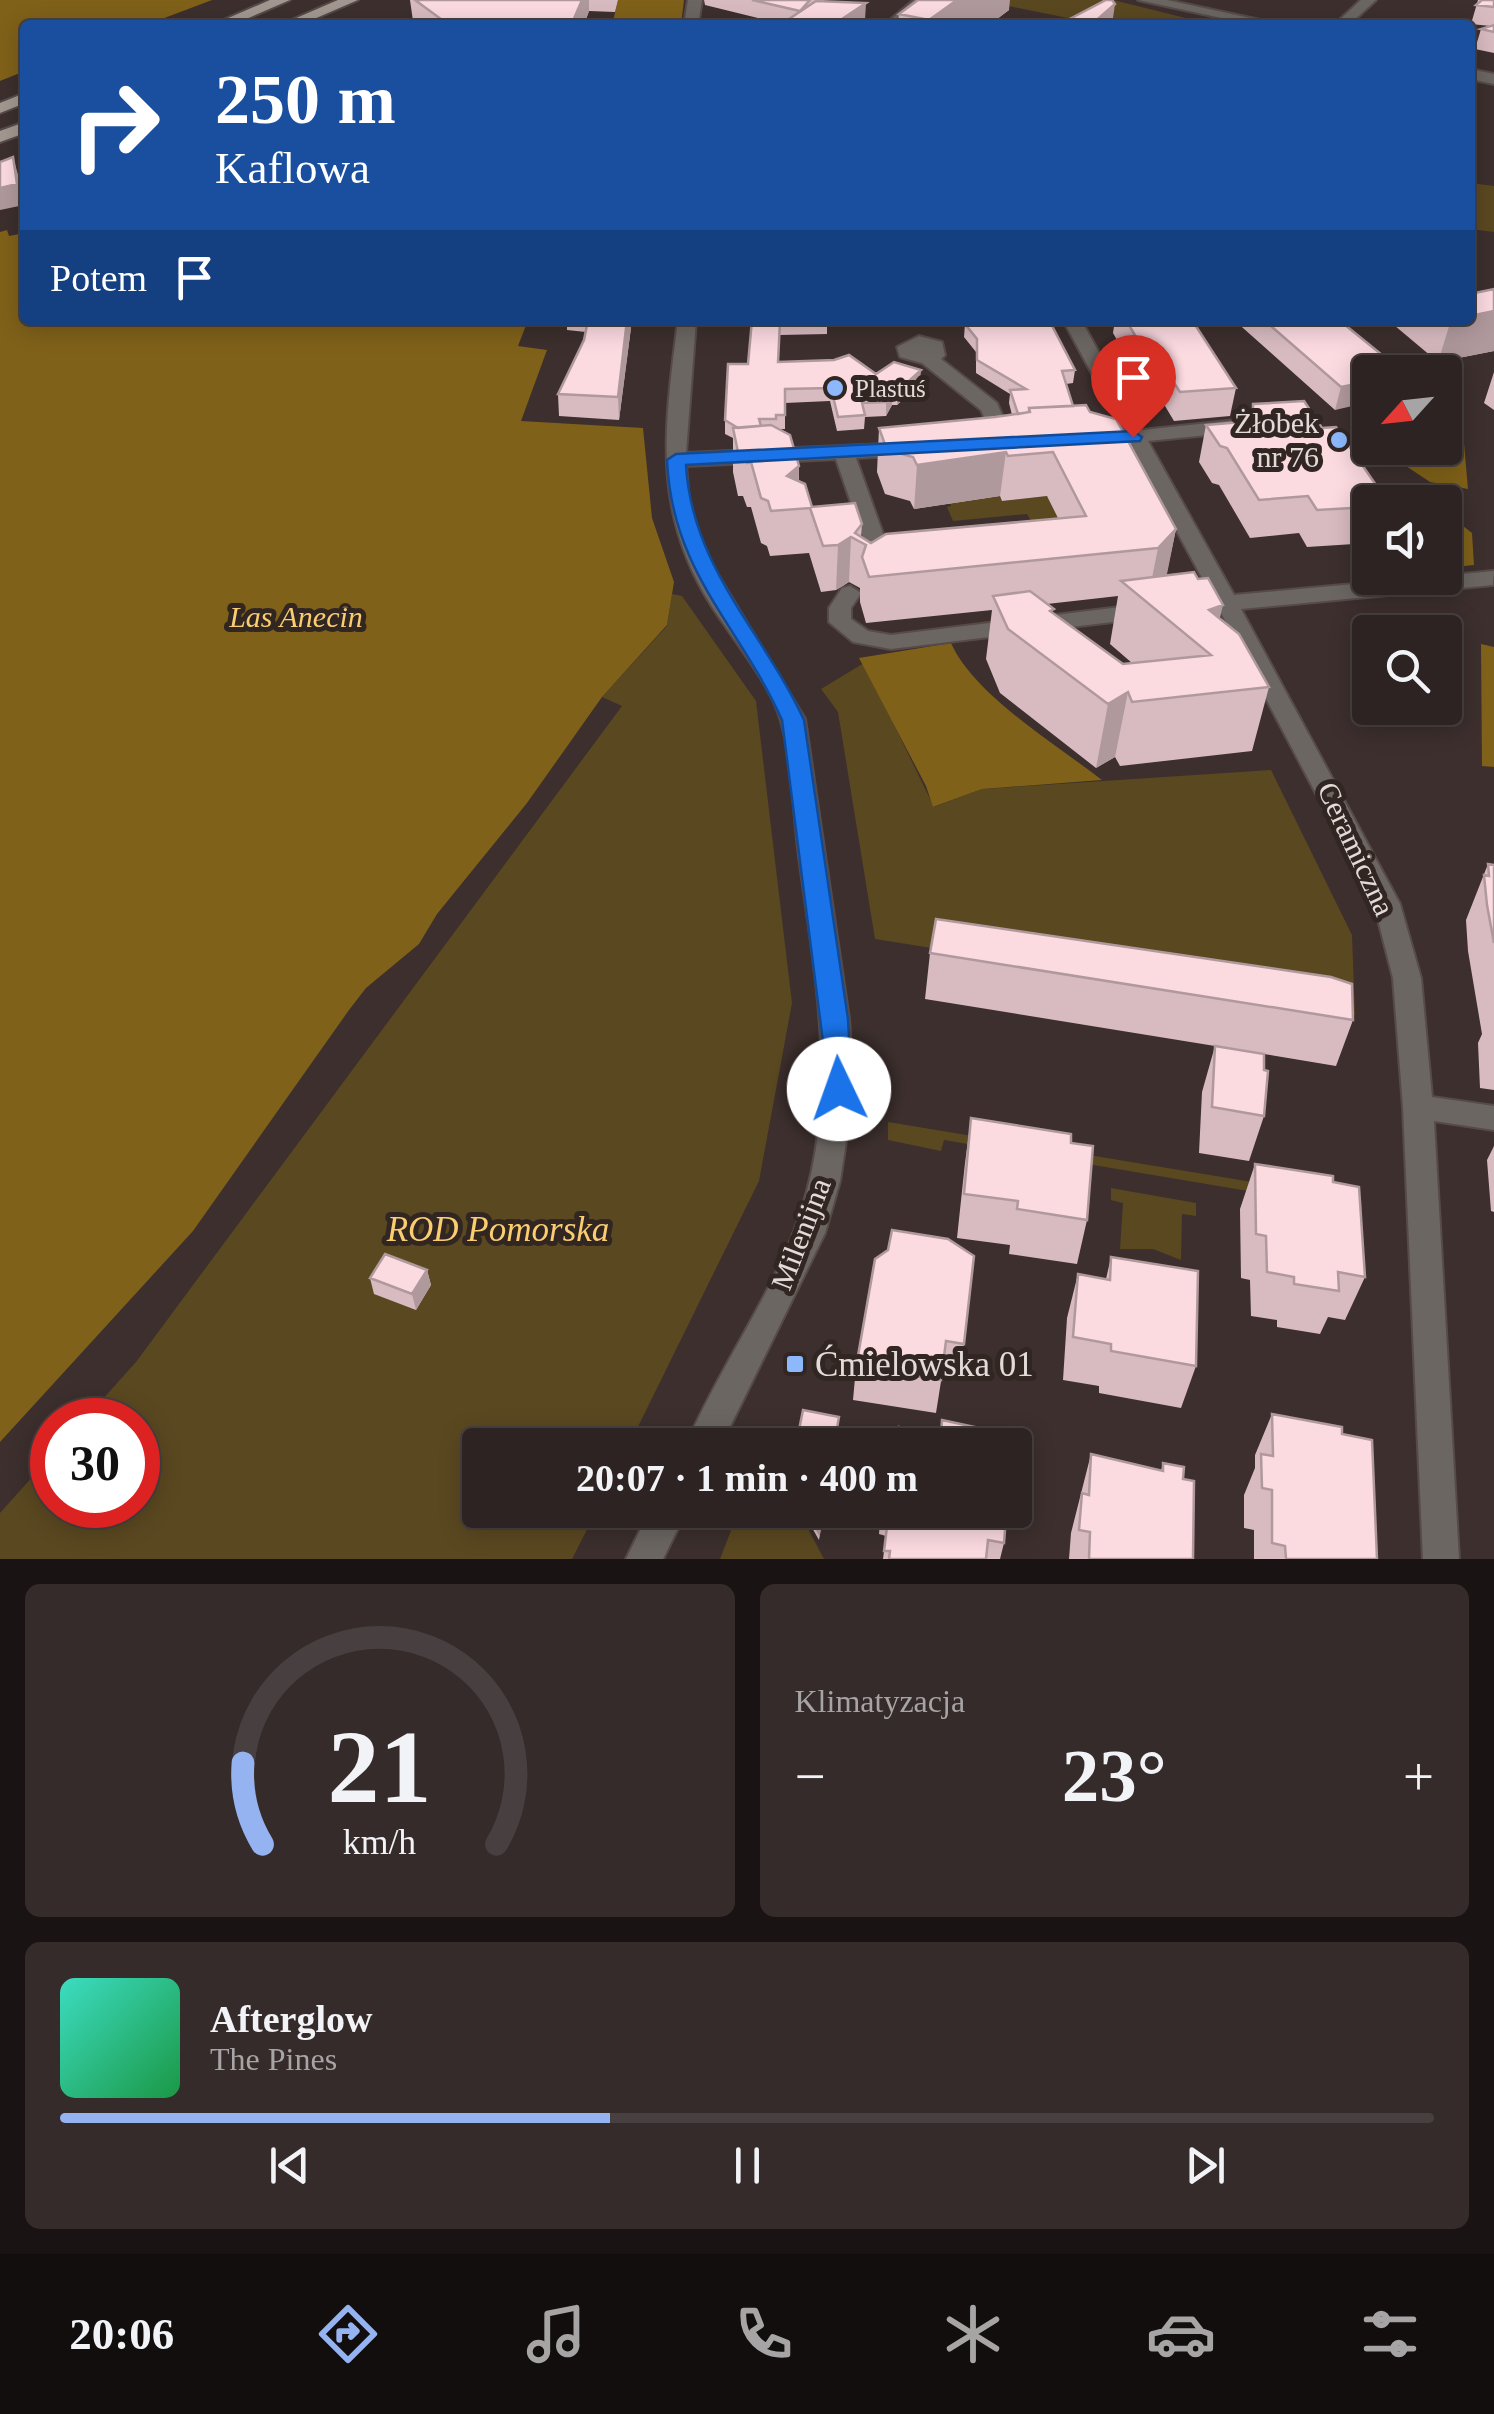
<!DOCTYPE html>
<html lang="pl">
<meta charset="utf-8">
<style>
:root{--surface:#2d2322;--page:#352b2a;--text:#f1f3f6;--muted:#a7a4a5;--line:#484040;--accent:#95b2f1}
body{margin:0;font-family:Georgia,serif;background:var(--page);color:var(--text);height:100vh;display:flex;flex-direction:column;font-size:38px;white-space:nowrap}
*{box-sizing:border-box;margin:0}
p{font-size:32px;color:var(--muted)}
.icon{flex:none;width:55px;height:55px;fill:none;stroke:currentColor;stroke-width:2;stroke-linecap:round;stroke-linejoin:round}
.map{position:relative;height:1559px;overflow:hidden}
.drawer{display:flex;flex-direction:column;gap:25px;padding:25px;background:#191313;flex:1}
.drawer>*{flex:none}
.guide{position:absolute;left:20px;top:20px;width:1455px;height:305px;border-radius:10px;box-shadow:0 5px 25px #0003,0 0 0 2px var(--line);background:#1a4fa0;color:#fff;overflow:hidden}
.needle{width:65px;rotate:243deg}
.tools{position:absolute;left:1352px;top:355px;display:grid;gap:20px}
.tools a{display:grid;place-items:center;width:110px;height:110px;border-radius:10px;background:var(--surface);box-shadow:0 5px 25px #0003,0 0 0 2px var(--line);font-size:50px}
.speed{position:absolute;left:30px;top:1398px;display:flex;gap:20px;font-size:50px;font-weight:700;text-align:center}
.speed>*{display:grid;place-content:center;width:130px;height:130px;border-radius:50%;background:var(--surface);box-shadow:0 5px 25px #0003,0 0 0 2px var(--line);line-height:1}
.speed .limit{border:15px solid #d22;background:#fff;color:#111}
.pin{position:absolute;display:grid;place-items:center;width:85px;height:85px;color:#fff;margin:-102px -42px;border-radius:50% 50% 50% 0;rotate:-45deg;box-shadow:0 0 10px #0007}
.pin .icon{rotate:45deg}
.me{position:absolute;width:110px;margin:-55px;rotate:357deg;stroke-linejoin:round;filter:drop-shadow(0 0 8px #0008)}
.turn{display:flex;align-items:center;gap:35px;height:210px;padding:0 30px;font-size:45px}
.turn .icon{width:130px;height:130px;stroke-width:2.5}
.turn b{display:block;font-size:70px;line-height:85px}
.then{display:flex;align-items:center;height:95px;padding:0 30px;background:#0003;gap:20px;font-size:38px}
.big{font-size:75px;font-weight:600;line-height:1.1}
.drawer .tile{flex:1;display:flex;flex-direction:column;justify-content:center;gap:15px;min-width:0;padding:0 35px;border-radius:15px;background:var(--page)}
.drawer .dial{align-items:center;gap:0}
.dial svg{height:260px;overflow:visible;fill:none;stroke:var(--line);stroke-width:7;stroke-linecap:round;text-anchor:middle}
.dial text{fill:var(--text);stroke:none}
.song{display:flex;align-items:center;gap:30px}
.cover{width:120px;height:120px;border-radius:15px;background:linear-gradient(135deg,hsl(170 70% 55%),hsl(140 70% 35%))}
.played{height:10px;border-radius:5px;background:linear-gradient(90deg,var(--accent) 40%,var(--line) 40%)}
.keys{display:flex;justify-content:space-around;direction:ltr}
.heat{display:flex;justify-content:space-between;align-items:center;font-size:55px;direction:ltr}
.drawer .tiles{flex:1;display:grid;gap:25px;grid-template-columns:1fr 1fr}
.tile:last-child{grid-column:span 2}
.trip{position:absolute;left:462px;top:1428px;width:570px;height:100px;border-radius:10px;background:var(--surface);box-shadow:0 5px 25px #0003,0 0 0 2px var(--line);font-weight:600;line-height:100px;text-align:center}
.dock{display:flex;height:160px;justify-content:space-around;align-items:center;background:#120e0e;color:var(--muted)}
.dock .icon{width:70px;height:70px}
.dock .selected{color:var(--accent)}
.dock b{font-size:45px;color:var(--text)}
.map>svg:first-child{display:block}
</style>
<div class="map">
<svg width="1494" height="1559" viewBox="0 0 1494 1559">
<rect width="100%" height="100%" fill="#3c2f2d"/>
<path fill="#5a4820" d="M979,0H1113L1214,25H1102Z
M1470,183L1494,186V232L1470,229Z
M1000,496L1003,501L1047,496L1063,521L1033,524L1027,514L953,521L947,507L951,506L950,501Z
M672,594L682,596L756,701L792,1003L759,1181L629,1445H480V1510H597L572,1559H0V1513L52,1455V1505H138V1420H84L136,1362L622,706L602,697L667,626Z
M864,663L934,807L982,789L1271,770L1352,935L1355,1015L875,939L838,712L821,689Z
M888,1122L1361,1200L1362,1210L944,1140L941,1151L888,1140Z
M1111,1188L1196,1203V1216L1182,1214L1181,1260L1153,1249H1120L1123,1203L1111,1200Z
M739,1510H798L824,1559H720Z"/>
<path fill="#7f6119" d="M0,0H212L146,25H25V71L0,81Z
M618,0H684L681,25H612Z
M7,230L9,236L25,233V320H528L518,346L547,350L521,421L643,428L652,518L674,582L667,625L602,697L527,803L437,914L419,944L366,988L349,1010L193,1231L0,1442V232Z
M1445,416L1463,432L1468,489L1430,482L1391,456L1409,448H1445Z
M1445,512L1472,533L1474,565L1445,568Z
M951,643C974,695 1057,745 1102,780L982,789L933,807L926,786L859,658Z
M1481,644L1494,647V767L1482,766Z"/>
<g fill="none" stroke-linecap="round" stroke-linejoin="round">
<defs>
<path id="minor" d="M688,0H702L698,25H684Z
M914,0H930L900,25H884Z
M1138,0H1167L1283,25H1254Z
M1361,0H1376L1349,25H1334Z
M1470,69L1494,74V84L1470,79Z
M678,320H696L686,453L908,443L918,449L908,455L856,458L893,562L884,573L876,575L865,568L871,561L836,459L686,466L689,502L704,552L805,719L849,1019L854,1089L840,1181L825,1233L721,1445H686C718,1371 766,1304 795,1229C842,1103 816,984 799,856C793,812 793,764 781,721C771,684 732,638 711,605C651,510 665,425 678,320Z
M1063,320H1081L1142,430L1237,420L1247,426L1237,432L1148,441L1234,595L1494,571L1493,585L1241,609L1400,904L1421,978L1432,1097L1494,1106V1130L1434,1121L1459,1559H1423L1403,1107L1393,978L1374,904L1220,611L1207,609L1204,604L1213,598L1129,443L1118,444L1108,438L1123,431Z
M919,336L942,342L945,355L941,359L997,403L1014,443L1011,447H997L981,410L922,363L900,357L897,347Z
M850,586L861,593L851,608V619L868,631L891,635L1145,604L1156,611L1145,618L891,649L853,642L829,622V608L842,588Z
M650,1510H687L663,1559H626Z"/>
<path id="major" d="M270,0H290L232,25H212Z
M338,0H358L300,25H280Z
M25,93V103L0,113V103Z
M25,122V133L0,142V131Z"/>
</defs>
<use href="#minor" stroke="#574b49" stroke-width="4"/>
<use href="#major" stroke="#574b49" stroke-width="4"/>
<use href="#minor" fill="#6b6662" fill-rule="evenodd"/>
<use href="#major" fill="#a29891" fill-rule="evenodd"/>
</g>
<path fill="#d8bbc1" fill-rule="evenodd" d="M410,0H618L615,12L589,11L584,25H418L413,21Z
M704,0H824V1L865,20L859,25H780L782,24L705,5Z
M1478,0H1494V53L1475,49L1481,29L1490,26L1471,24Z
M1009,10L989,25H898L899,14Z
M1494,311V351L1438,362L1388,320H1470Z
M567,320H632L619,420L559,416L558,394L584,340L586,332L567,330Z
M718,320H827V334L780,335L778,362L876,374L920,384L897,405H892L886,416L865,417L864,429L837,431L830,401L785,403V429H779L799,466V481L812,507L862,524L861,537L871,543L1058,518L1047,496L1002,501L1000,496L914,509L910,501L885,494L877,472L879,428L1012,415L1009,403L1010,394L976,373V352L964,337L965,324L1075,370L1073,383L1066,384L1073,406L1090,412L1176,529L1166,576L1220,618L1269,687L1252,751L1120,766L1115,757L1096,768L1000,693L986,659L992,610L866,623L860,602V588L849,582L836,590L821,592L809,553L770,556L767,546L761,543L751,507H747L743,496H738L733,472V438L725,434V420L748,364L752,323H718ZM1118,596L1110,644L1132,663L1123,664L1053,613L1047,604Z
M1115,320H1192L1236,388L1230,416L1174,421L1159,396L1148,394L1113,333Z
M1234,320H1339L1403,372L1335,410Z
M1494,372V410L1484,403Z
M1253,404L1322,428L1376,485L1370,502V543L1307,547L1299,533L1250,538L1219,485L1212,483L1199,462L1206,425L1249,421Z
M1488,864L1494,865V1090L1480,1088L1478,1043L1482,1034L1468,951L1466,920Z
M930,953L1353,1020L1336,1066L1264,1054V1116L1249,1161L1199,1153L1202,1092L1215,1046L925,999Z
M971,1118L1071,1143L1087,1220L1077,1264L1009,1254L1010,1245L957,1238L965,1163Z
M1494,1146V1212L1491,1211L1487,1160Z
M1255,1164L1333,1182L1365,1277L1345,1320L1328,1317L1320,1334L1277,1327V1320L1251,1316L1250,1280L1241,1278L1240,1209Z
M1111,1257L1196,1366L1181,1408L1099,1393V1386L1063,1380L1067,1318L1078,1274L1106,1279Z
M875,1259L964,1344L959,1378L942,1375L936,1413L853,1400L856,1367Z
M427,1270L431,1285L416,1310L374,1294L370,1278Z
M1272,1414L1342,1434L1377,1559H1254V1530L1244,1528V1495L1255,1468V1455Z
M1091,1454L1161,1471L1163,1463L1183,1479L1193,1559H1069L1071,1533Z
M802,1510H824L819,1540Z
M881,1510H1001L1004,1543L1000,1559H883L886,1536L879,1534Z"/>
<path fill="#b0999d" d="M582,0H589V11L584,25H552Z
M957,0H1010L1009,10L989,25H928L929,20Z
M866,3L865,20L859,25H833Z
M1115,4L1112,25H1091Z
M13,157L19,178L24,205L0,210V188Z
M1494,311V351L1438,362L1451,320H1470V316Z
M627,320H632L619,420L618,397Z
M921,370L920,384L897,405L898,391Z
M1370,381V402L1335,410L1341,387Z
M893,391L892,405L886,416V402Z
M1006,452L1000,496L914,509L917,465Z
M799,466L798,509L787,476Z
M1176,529L1167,574L1149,593L1158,548Z
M851,537L849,582L836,590L838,545Z
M1223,605L1208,668L1211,655L1209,610Z
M1128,692L1115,757L1096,768L1108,704Z
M427,1270L431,1285L416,1310L412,1294Z"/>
<path fill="#fbdae0" stroke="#b0999d" stroke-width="2.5" d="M415,0H582L573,21L552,25H463L461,23L449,25Z
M752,0H810L800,11Z
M918,0H957L929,20L899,14Z
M1106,0H1112L1115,4L1091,25H1058Z
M1482,0H1494V7L1476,5Z
M816,1L866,3L833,25H780Z
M1494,25V32L1481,29Z
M13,157L17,184L0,188V162Z
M1494,289V311L1470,316V294Z
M588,320H627L618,397L558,394L584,340Z
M752,320H827L780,322L778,362L834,360L849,355L876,374L894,362L921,370L898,391H893L886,402L862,403L865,415L838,417L831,388L785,389V415H776V419H759L761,426L738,428L725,420L728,364H748Z
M986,320H1049L1075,370L1062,371L1073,406L1029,408V412L1018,414L1010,390L1026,389L977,360V339L965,324Z
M1126,320H1192L1236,388L1180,392L1164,368L1153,366Z
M1264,320H1339L1403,372H1370V381L1341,387Z
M1304,401L1322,428L1336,427L1376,485H1370L1381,502H1370V507L1317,510L1308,496L1259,500L1227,448L1220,446L1206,425L1253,421V404Z
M1086,405L1090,412L1116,419L1176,529L1158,548L869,577L862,557L866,545L851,537L838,545L823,546L810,508L771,511L768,501L761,498L751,462L747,463L743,452H738L733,428L771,425L790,435L799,466L787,476L805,484L812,507L855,503L862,524L855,533L871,543L886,534L1086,516L1053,452L1008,456L1006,452L917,465L913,457L887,450L879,428L995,417L1030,412L1029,408Z
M1194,572L1198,579L1208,578L1223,605L1209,610L1239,634L1269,687L1132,702L1128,692L1108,704L1008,629L993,596L1030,591L1054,609L1050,611L1123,664L1211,655L1121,581Z
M1488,864L1494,865V943L1487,905L1484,875L1489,876Z
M936,919L1331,977L1352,984L1353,1020L930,953Z
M1215,1046L1264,1054V1070L1268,1071L1264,1116L1212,1107Z
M971,1118L1071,1134V1143L1093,1146L1087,1220L1017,1209L1018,1201L964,1194Z
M1255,1164L1333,1176V1182L1359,1187L1365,1277L1338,1272L1339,1291L1294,1284V1277L1267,1272L1266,1236L1256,1234Z
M892,1230L948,1239L974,1256L964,1344L946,1341L941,1380L856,1367L875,1259L888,1250Z
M385,1254L427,1270L412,1294L370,1278Z
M1111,1257L1198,1271L1196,1366L1111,1351V1344L1073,1337L1078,1274L1110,1280Z
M803,1410L839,1417L834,1445H796Z
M1272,1414L1342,1427V1434L1372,1440L1377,1559H1288L1286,1558L1285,1546L1272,1543V1490L1262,1488L1261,1454L1273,1456Z
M942,1420L984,1429L983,1441L994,1443V1445H897L899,1427L941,1435Z
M1091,1454L1163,1471V1463L1184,1467L1183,1479L1194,1481L1193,1559H1089L1090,1532L1079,1530L1082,1493L1089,1495Z
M806,1510H823L819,1533Z
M889,1510H1001L1000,1516L1006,1518L1004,1543L988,1540L986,1559H889L890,1551H884Z"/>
<path fill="#1a73e8" stroke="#114b97" stroke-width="2.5" d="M1133,431L1142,437L1140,441L686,465C692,568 763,631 804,720L848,1019L852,1089L848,1097L839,1100L830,1097L782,720C739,624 672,573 667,460L676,454Z"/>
<g fill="#8db9fc" stroke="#322623" stroke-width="4">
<circle cx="835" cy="388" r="10"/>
<circle cx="1339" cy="440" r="10"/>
<rect x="785" y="1354" width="20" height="20" rx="5"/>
</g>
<g text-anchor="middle" stroke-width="10" stroke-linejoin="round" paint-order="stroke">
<g font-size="25" fill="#e3dbd9" stroke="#322623" text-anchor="start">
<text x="855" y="397">Plastuś</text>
</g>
<g font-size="30" fill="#e3dbd9" stroke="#322623" text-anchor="end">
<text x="1319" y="433">Żłobek<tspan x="1319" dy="34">nr 76</tspan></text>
</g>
<g font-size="30" font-style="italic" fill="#face6f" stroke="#322623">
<text x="296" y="627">Las Anecin</text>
</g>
<g font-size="30" fill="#e3dbd9" stroke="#322623">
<text transform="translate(1356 849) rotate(65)" y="10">Ceramiczna</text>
<text transform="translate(801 1234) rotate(-69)" y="10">Milenijna</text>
</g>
<g font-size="35" font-style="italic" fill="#face6f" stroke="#322623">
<text x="498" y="1241">ROD Pomorska</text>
</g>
<g font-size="35" fill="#e3dbd9" stroke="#322623" text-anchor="start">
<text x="815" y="1376">Ćmielowska 01</text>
</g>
</g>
</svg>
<div class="tools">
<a><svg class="needle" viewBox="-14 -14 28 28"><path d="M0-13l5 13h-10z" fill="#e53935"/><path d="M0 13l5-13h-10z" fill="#a7a4a5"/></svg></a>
<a><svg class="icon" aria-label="sound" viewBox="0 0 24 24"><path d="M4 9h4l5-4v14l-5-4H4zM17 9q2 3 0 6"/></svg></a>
<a><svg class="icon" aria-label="search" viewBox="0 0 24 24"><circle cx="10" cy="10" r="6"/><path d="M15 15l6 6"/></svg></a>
</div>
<div class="speed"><div class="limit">30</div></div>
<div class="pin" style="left:1133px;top:437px;background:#d93025"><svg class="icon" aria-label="arrive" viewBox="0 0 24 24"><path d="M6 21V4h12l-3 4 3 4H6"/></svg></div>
<svg class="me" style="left:839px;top:1089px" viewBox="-20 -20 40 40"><circle r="19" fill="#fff"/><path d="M0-13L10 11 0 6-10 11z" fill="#1a73e8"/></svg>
<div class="trip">20:07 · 1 min · 400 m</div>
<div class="guide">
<div class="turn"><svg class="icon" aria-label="right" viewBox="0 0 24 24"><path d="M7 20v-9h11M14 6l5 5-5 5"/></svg><div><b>250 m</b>Kaflowa</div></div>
<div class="then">Potem<svg class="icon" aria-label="arrive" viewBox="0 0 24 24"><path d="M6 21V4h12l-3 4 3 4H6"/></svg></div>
</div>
</div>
<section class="drawer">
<div class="tiles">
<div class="tile dial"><svg viewBox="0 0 100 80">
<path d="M14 69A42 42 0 1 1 86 69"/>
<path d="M14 69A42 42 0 0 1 8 44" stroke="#95b2f1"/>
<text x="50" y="56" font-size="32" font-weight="700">21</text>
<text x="50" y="72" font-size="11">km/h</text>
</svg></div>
<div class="tile"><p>Klimatyzacja</p>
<div class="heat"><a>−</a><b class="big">23°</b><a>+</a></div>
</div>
<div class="tile">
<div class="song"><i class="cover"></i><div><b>Afterglow</b><p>The Pines</p></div></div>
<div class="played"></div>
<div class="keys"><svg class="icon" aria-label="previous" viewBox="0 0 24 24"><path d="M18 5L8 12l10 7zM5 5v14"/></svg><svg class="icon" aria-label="pause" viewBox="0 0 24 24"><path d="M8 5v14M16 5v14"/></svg><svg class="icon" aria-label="next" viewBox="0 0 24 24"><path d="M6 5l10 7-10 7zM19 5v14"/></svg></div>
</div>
</div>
</section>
<nav class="dock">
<b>20:06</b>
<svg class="icon selected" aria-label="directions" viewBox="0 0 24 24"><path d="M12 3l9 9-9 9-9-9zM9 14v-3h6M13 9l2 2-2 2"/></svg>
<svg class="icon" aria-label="music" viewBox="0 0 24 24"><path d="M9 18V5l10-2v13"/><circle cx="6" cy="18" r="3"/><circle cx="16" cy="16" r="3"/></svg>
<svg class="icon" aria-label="phone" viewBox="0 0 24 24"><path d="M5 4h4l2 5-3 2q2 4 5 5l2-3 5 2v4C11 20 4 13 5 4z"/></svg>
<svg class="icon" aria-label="climate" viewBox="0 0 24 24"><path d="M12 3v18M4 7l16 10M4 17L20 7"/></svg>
<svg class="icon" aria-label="car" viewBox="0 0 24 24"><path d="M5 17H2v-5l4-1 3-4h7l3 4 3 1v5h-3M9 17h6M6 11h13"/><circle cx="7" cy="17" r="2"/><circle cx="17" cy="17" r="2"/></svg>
<svg class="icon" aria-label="filters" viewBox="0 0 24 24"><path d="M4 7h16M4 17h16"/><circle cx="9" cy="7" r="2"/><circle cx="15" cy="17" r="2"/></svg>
</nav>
